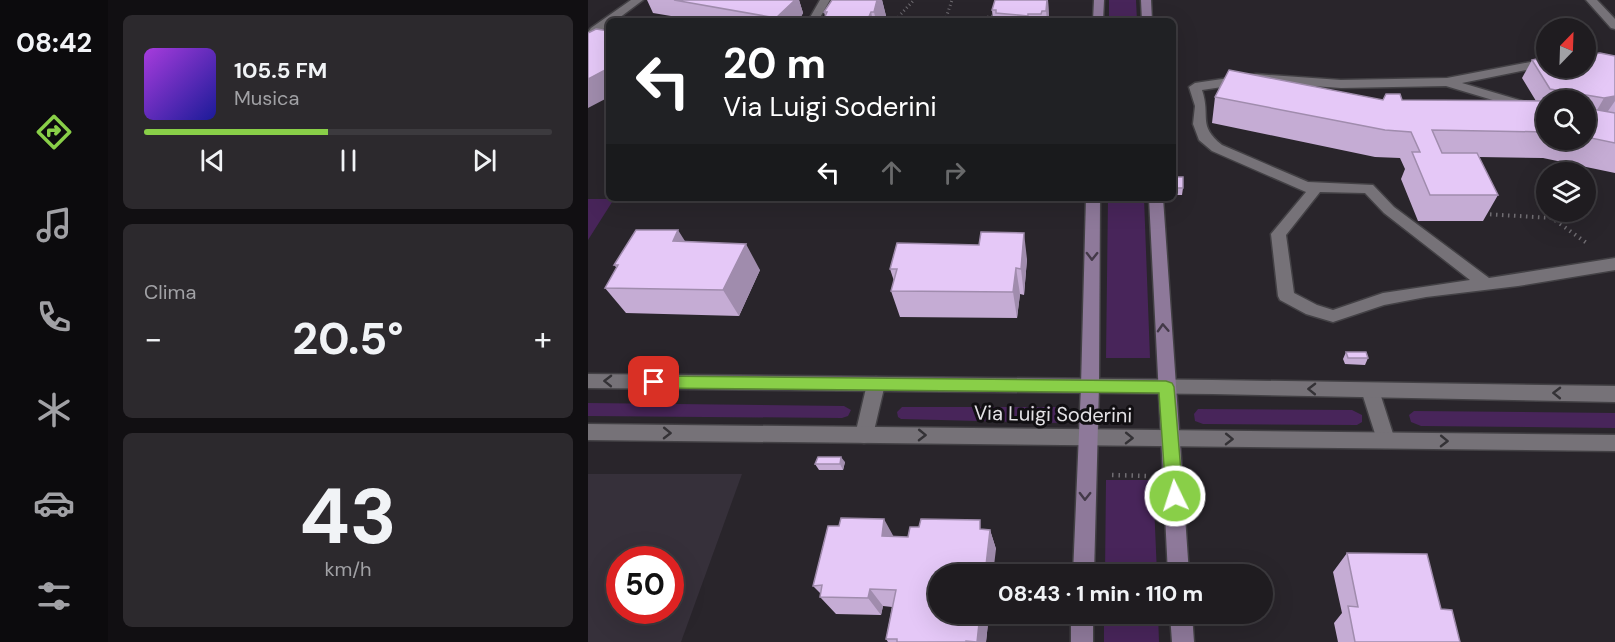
<!DOCTYPE html>
<html lang="it">
<meta charset="utf-8">
<style>
:root{--surface:#1f1c20;--page:#2c292d;--text:#f1f3f6;--muted:#a1a1a5;--line:#3c3a3e;--accent:#89cf48}
body{margin:0;font-family:"DM Sans",sans-serif;background:var(--page);color:var(--text);height:100vh;display:flex;flex-direction:column;font-size:22px;white-space:nowrap}
*{box-sizing:border-box;margin:0}
p{font-size:20px;color:var(--muted)}
.icon{flex:none;width:33px;height:33px;fill:none;stroke:currentColor;stroke-width:2;stroke-linecap:round;stroke-linejoin:round}
.map{position:relative;flex:1;overflow:hidden}
.side{display:flex;flex-direction:column;gap:15px;padding:15px;background:#110f12;width:480px}
.side>*{flex:none}
.hud{position:absolute;left:18px;top:18px;width:570px;height:183px;border-radius:9px;box-shadow:0 6px 24px #0002,0 0 0 2px var(--line);background:#202124;color:#fff;overflow:hidden}
.needle{width:39px;rotate:23deg}
.fabs{position:absolute;left:948px;top:18px;display:grid;gap:12px}
.fabs a{display:grid;place-items:center;width:60px;height:60px;border-radius:50%;background:var(--surface);box-shadow:0 6px 24px #0002,0 0 0 2px var(--line);font-size:30px}
.speed{position:absolute;left:18px;top:546px;display:flex;gap:12px;font-size:30px;font-weight:700;text-align:center}
.speed>*{display:grid;place-content:center;width:78px;height:78px;border-radius:50%;background:var(--surface);box-shadow:0 6px 24px #0002,0 0 0 2px var(--line);line-height:1}
.speed .limit{border:9px solid #d22;background:#fff;color:#111}
.pin{position:absolute;display:grid;place-items:center;width:51px;height:51px;color:#fff;margin:-26px;border-radius:12px;box-shadow:0 3px 9px #0006}
.me{position:absolute;width:66px;margin:-33px;rotate:356deg;stroke-linejoin:round;filter:drop-shadow(0 0 4px #0008)}
.turn{display:flex;align-items:center;gap:21px;height:126px;padding:0 18px;font-size:27px}
.turn .icon{width:78px;height:78px;stroke-width:2.5}
.turn b{display:block;font-size:42px;line-height:51px}
.lanes{display:flex;align-items:center;height:57px;padding:0 18px;background:#0003;justify-content:center;gap:30px;direction:ltr}
.lanes .off{opacity:.35}
.big{font-size:45px;font-weight:700;line-height:1.1}
.side .tile{flex:1;display:flex;flex-direction:column;justify-content:center;gap:9px;min-width:0;padding:0 21px;border-radius:9px;background:var(--page)}
.side .dial{align-items:center;gap:0}
.dial b{font-size:78px;line-height:1}
.song{display:flex;align-items:center;gap:18px}
.cover{width:72px;height:72px;border-radius:9px;background:linear-gradient(135deg,hsl(280 70% 55%),hsl(240 70% 35%))}
.played{height:6px;border-radius:3px;background:linear-gradient(90deg,var(--accent) 45%,var(--line) 45%)}
.keys{display:flex;justify-content:space-around;direction:ltr}
.heat{display:flex;justify-content:space-between;align-items:center;font-size:33px;direction:ltr}
.trip{position:absolute;left:340px;top:564px;width:345px;height:60px;border-radius:30px;background:var(--surface);box-shadow:0 6px 24px #0002,0 0 0 2px var(--line);font-weight:700;line-height:60px;text-align:center}
main{display:flex;flex:1;min-height:0}
.menu{display:flex;flex-direction:column;width:108px;justify-content:space-around;align-items:center;background:#0c0b0d;color:var(--muted)}
.menu .icon{width:42px;height:42px}
.menu .on{color:var(--accent)}
.menu b{font-size:27px;color:var(--text)}
.map>svg:first-child{display:block}
</style>
<main>
<nav class="menu">
<b>08:42</b>
<svg class="icon on" aria-label="directions" viewBox="0 0 24 24"><path d="M12 3l9 9-9 9-9-9zM9 14v-3h6M13 9l2 2-2 2"/></svg>
<svg class="icon" aria-label="music" viewBox="0 0 24 24"><path d="M9 18V5l10-2v13"/><circle cx="6" cy="18" r="3"/><circle cx="16" cy="16" r="3"/></svg>
<svg class="icon" aria-label="phone" viewBox="0 0 24 24"><path d="M5 4h4l2 5-3 2q2 4 5 5l2-3 5 2v4C11 20 4 13 5 4z"/></svg>
<svg class="icon" aria-label="climate" viewBox="0 0 24 24"><path d="M12 3v18M4 7l16 10M4 17L20 7"/></svg>
<svg class="icon" aria-label="car" viewBox="0 0 24 24"><path d="M5 17H2v-5l4-1 3-4h7l3 4 3 1v5h-3M9 17h6M6 11h13"/><circle cx="7" cy="17" r="2"/><circle cx="17" cy="17" r="2"/></svg>
<svg class="icon" aria-label="filters" viewBox="0 0 24 24"><path d="M4 7h16M4 17h16"/><circle cx="9" cy="7" r="2"/><circle cx="15" cy="17" r="2"/></svg>
</nav>
<section class="side">
<div class="tile">
<div class="song"><i class="cover"></i><div><b>105.5 FM</b><p>Musica</p></div></div>
<div class="played"></div>
<div class="keys"><svg class="icon" aria-label="previous" viewBox="0 0 24 24"><path d="M18 5L8 12l10 7zM5 5v14"/></svg><svg class="icon" aria-label="pause" viewBox="0 0 24 24"><path d="M8 5v14M16 5v14"/></svg><svg class="icon" aria-label="next" viewBox="0 0 24 24"><path d="M6 5l10 7-10 7zM19 5v14"/></svg></div>
</div>
<div class="tile"><p>Clima</p>
<div class="heat"><a>−</a><b class="big">20.5°</b><a>+</a></div>
</div>
<div class="tile dial"><b>43</b><p>km/h</p></div>
</section>
<div class="map">
<svg width="1027" height="642" viewBox="0 0 1027 642">
<rect width="100%" height="100%" fill="#29252b"/>
<path fill="#36303a" fill-rule="evenodd" d="M0,474H154L93,642H0ZM32,560H82V610H32Z"/>
<path fill="#48255a" d="M521,0H548L549,21H521Z
M520,198H556L562,358H518Z
M0,199H26L0,240Z
M0,403L256,406L263,410L260,416L254,418L0,416Z
M314,407H473L476,411L473,423L313,419L310,417L309,412Z
M610,409L764,410L774,415V422L769,425L615,424L607,421L606,414Z
M826,411L1027,413V428L833,426L823,422L821,415Z
M518,480H565L569,574H517Z
M516,614H570L571,642H516Z"/>
<g fill="none" stroke-linecap="round" stroke-linejoin="round">
<defs>
<path id="service" d="M998,0H1009L1027,19V29L1023,28Z
M958,59V66L874,83L958,108V116L858,86L753,88L668,82L614,90C623,117 609,125 634,145L720,182L785,185L806,207L901,278L1027,258V270L930,286L838,297L796,305L745,322L718,314L692,300L690,296L683,234L718,192L624,151L611,140L605,124L607,106L601,87L607,83L668,74L753,80L859,78ZM732,192L777,193L796,213L882,280L795,293L745,310L729,305L706,293L698,235Z
M288,377L294,379L297,384L285,435L283,441L276,443L269,441L267,435L279,384L282,379Z
M782,383L788,385L791,390L807,440L805,446L798,448L791,446L789,440L773,390L776,385Z"/>
<path id="minor" d="M43,0H55L27,21H21V25L11,32L4,42L0,43V32L3,28Z
M232,0H242L230,21H220Z"/>
<path id="tertiary" d="M0,374L625,380L1027,386V402L625,394L0,388Z
M0,424L1027,435V451L0,440Z"/>
<path id="secondary" d="M506,0H516L515,21H505Z
M553,0H563L564,21H554Z
M498,198H512L511,386L506,574H485L493,386Z
M561,198H575L601,574H580Z
M483,614H505V642H483Z
M582,614H604L606,642H584Z"/>
</defs>
<use href="#service" stroke="#434145" stroke-width="3"/>
<use href="#minor" stroke="#434145" stroke-width="3"/>
<use href="#tertiary" stroke="#434145" stroke-width="3"/>
<use href="#secondary" stroke="#434145" stroke-width="3"/>
<path stroke="#706d72" stroke-width="3" stroke-dasharray="1 3" stroke-linecap="butt" d="M310,21L311,16L326,0
M357,21L364,0
M384,21L409,15"/>
<path stroke="#706d72" stroke-width="4" stroke-dasharray="1.5 4.5" stroke-linecap="butt" d="M896,214L964,218L1000,244"/>
<path stroke="#706d72" stroke-width="4.5" stroke-dasharray="1.5 5" stroke-linecap="butt" d="M524,475L559,476"/>
<use href="#service" fill="#767278" fill-rule="evenodd"/>
<use href="#minor" fill="#767278" fill-rule="evenodd"/>
<use href="#tertiary" fill="#767278" fill-rule="evenodd"/>
<use href="#secondary" fill="#8e799a" fill-rule="evenodd"/>
</g>
<path fill="#c5acd4" fill-rule="evenodd" d="M59,0H211L215,13L210,21H113L65,13Z
M244,0H315H294L298,16L297,21H235L237,16L236,12Z
M460,0L461,21H405L404,10Z
M1027,56V173L955,158L891,157L910,195L895,221H830L813,179L817,169L812,158L787,157L624,123L627,97L795,100L948,101L934,78L944,60ZM958,100H998V140H958Z
M588,177L595,188L594,195H588Z
M333,198H410V200L334,199Z
M97,241L172,270L151,316L38,313L17,288L29,268L26,265Z
M439,259L436,295L432,294L429,318L312,317L303,291L306,281L302,269Z
M758,352L780,358L777,365L757,364L755,359Z
M257,462L255,470H231L227,464Z
M395,529L402,530L408,549L351,614H401L398,642H300L298,639L304,607L295,606L293,615L248,614L232,597L233,594L225,586L306,537H320Z
M759,553L853,609L872,642H750L746,623L754,613L745,572Z"/>
<path fill="#a08cad" d="M207,0H211L215,13L212,19L210,21H189L188,18Z
M289,0H294L298,16L297,21H288L286,12Z
M457,0H460L461,21H459Z
M283,12L285,21H279Z
M21,68V97L0,108V79Z
M1027,96V101L1018,114L1005,117L1016,98Z
M90,230L107,257L85,241Z
M436,233L439,259L436,295L433,269Z
M158,244L172,270L151,316L135,290Z
M428,268L432,294L429,318L425,292Z
M253,457L257,462L255,470L252,464Z
M296,519L307,539L294,536Z
M402,530L408,549L405,574H397Z
M282,589L295,606L293,615L280,598Z
M392,614H401L398,642H389Z"/>
<path fill="#e5c8f7" stroke="#a08cad" stroke-width="1.5" d="M86,0H207L188,18Z
M244,0H289L286,12H283L279,21H235L239,12H236Z
M407,0H459L458,11H454L453,14H440V16L408,13V10H404Z
M8,29L21,31V68L0,79V33Z
M1012,53L1027,56V96L1016,98L962,89L944,60L958,57V68H998V55Z
M641,70L795,100L798,94H812L814,100L958,101V132L844,130L854,153H889L910,195H842L824,152H832L823,132L797,130L627,97Z
M960,97L970,100H959Z
M998,108L1027,113V143L998,137Z
M588,177H595V188H589Z
M48,230H90L85,241L158,244L135,290L17,288L30,265H26Z
M393,232L436,233L433,269L428,268L425,292L303,291L309,269H302L309,243L391,245Z
M758,352H778L780,358H760Z
M230,457H253L252,464H227Z
M253,518L296,519L294,536L320,537L322,527H331L333,519L392,520V529L402,530L397,574H351V614H392L389,642L378,641V642H309V639H298L308,590L282,589L280,598L232,597L234,585L225,586L240,526H251Z
M759,553L839,554L853,609L864,610L872,642H767L760,606L770,607Z"/>
<defs><path id="oneway-chevron" d="M-2-3.5L2.5 0L-2 3.5" fill="none" stroke-width="1.6" stroke-linecap="round" stroke-linejoin="round" transform="scale(1.5)"/></defs>
<g stroke="#433948">
<use href="#oneway-chevron" transform="translate(504 256) rotate(91)"/>
<use href="#oneway-chevron" transform="translate(575 328) rotate(-93)"/>
<use href="#oneway-chevron" transform="translate(497 496) rotate(91)"/>
</g>
<g stroke="#343236">
<use href="#oneway-chevron" transform="translate(20 381) rotate(-179)"/>
<use href="#oneway-chevron" transform="translate(724 389) rotate(-179)"/>
<use href="#oneway-chevron" transform="translate(969 393) rotate(-179)"/>
<use href="#oneway-chevron" transform="translate(79 433) rotate(1)"/>
<use href="#oneway-chevron" transform="translate(334 435) rotate(1)"/>
<use href="#oneway-chevron" transform="translate(541 438) rotate(1)"/>
<use href="#oneway-chevron" transform="translate(641 439) rotate(1)"/>
<use href="#oneway-chevron" transform="translate(856 441) rotate(1)"/>
</g>
<path fill="#89cf48" stroke="#59872f" stroke-width="1.5" d="M66,376L578,381L584,383L586,387L595,496L592,501L587,504L581,501L578,496L571,393L66,388L61,386L59,382L61,377Z"/>
<g text-anchor="middle" stroke-width="6" stroke-linejoin="round" paint-order="stroke">
<g font-size="20" fill="#e3e1e5" stroke="#110f12">
<text transform="translate(465 414) rotate(1)" y="7">Via Luigi Soderini</text>
</g>
</g>
</svg>
<div class="fabs">
<a><svg class="needle" viewBox="-14 -14 28 28"><path d="M0-13l5 13h-10z" fill="#e53935"/><path d="M0 13l5-13h-10z" fill="#a1a1a5"/></svg></a>
<a><svg class="icon" aria-label="search" viewBox="0 0 24 24"><circle cx="10" cy="10" r="6"/><path d="M15 15l6 6"/></svg></a>
<a><svg class="icon" aria-label="layers" viewBox="0 0 24 24"><path d="M12 4l9 5-9 5-9-5zM3 14l9 5 9-5"/></svg></a>
</div>
<div class="speed"><div class="limit">50</div></div>
<div class="pin" style="left:66px;top:382px;background:#d93025"><svg class="icon" aria-label="arrive" viewBox="0 0 24 24"><path d="M6 21V4h12l-3 4 3 4H6"/></svg></div>
<svg class="me" style="left:587px;top:496px" viewBox="-20 -20 40 40"><circle r="17" fill="#89cf48" stroke="#fff" stroke-width="3"/><path d="M0-11L8 9 0 5-8 9z" fill="#fff"/></svg>
<div class="trip">08:43 · 1 min · 110 m</div>
<div class="hud">
<div class="turn"><svg class="icon" aria-label="left" viewBox="0 0 24 24"><path d="M17 20v-9H6M10 6l-5 5 5 5"/></svg><div><b>20 m</b>Via Luigi Soderini</div></div>
<div class="lanes"><svg class="icon" aria-label="left" viewBox="0 0 24 24"><path d="M17 20v-9H6M10 6l-5 5 5 5"/></svg><svg class="icon off" aria-label="ahead" viewBox="0 0 24 24"><path d="M12 20V5M6 11l6-6 6 6"/></svg><svg class="icon off" aria-label="right" viewBox="0 0 24 24"><path d="M7 20v-9h11M14 6l5 5-5 5"/></svg></div>
</div>
</div>
</main>
